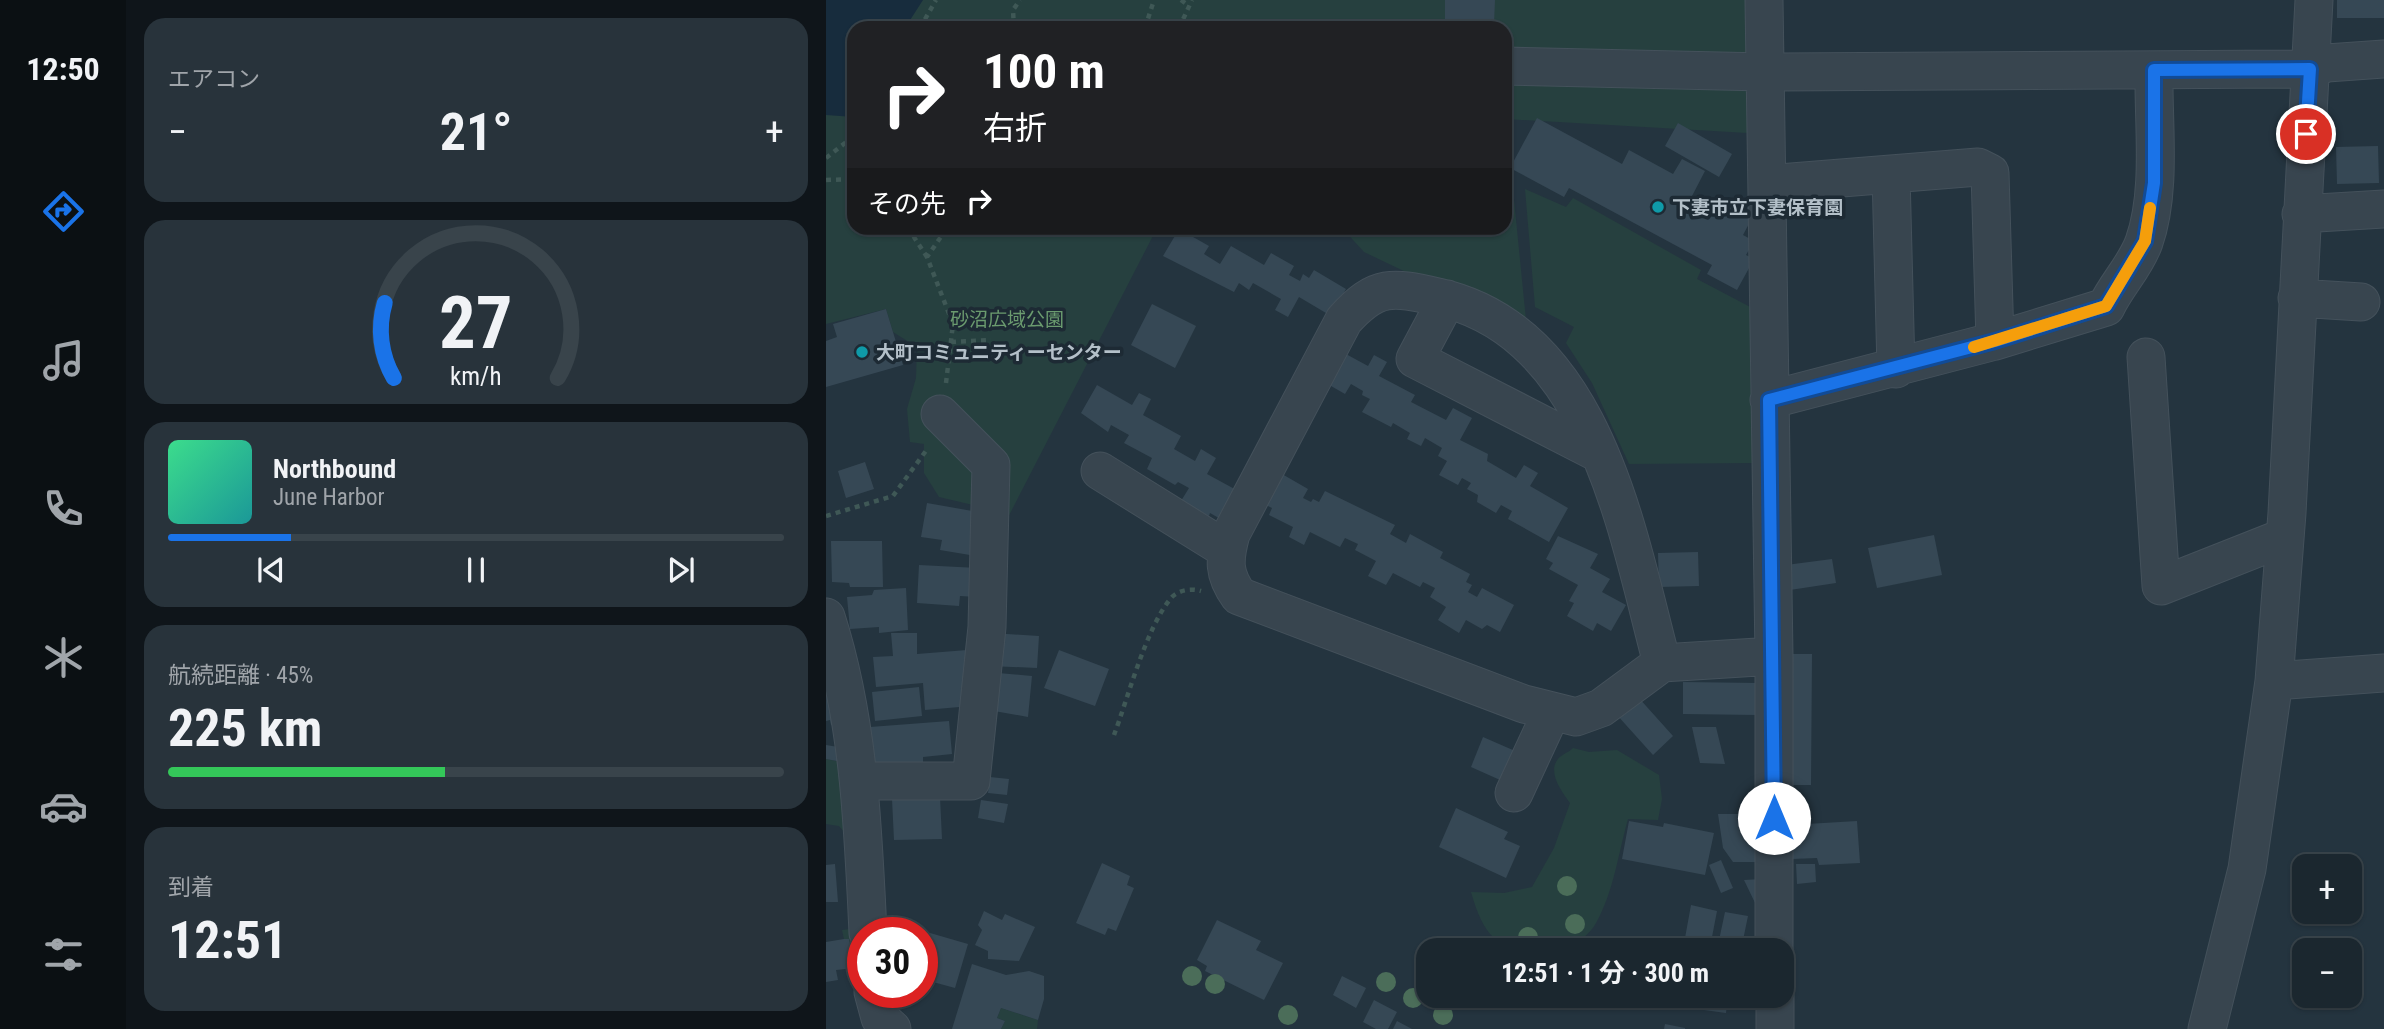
<!DOCTYPE html>
<html lang="ja">
<meta charset="utf-8">
<style>
:root{--surface:#1b272f;--page:#28333b;--text:#f1f3f6;--muted:#a0a5aa;--line:#39444b;--accent:#1a73e8}
body{margin:0;font-family:"Roboto Condensed","Noto Sans JP",sans-serif;background:var(--page);color:var(--text);height:100vh;display:flex;flex-direction:column;font-size:26px;white-space:nowrap}
*{box-sizing:border-box;margin:0}
p{font-size:23px;color:var(--muted)}
.icon{flex:none;width:38px;height:38px;fill:none;stroke:currentColor;stroke-width:2;stroke-linecap:round;stroke-linejoin:round}
.map{position:relative;flex:1;overflow:hidden}
.drawer{display:flex;flex-direction:column;gap:18px;padding:18px;background:#0f151a;width:700px}
.drawer>*{flex:none}
.hud{position:absolute;left:21px;top:21px;width:665px;height:214px;border-radius:21px;box-shadow:0 2px 5px #0004,0 0 0 2px var(--line);background:#202124;color:#fff;overflow:hidden}
.controls{position:absolute;left:1466px;top:854px;display:grid;gap:14px}
.controls a{display:grid;place-items:center;width:70px;height:70px;border-radius:14px;background:var(--surface);box-shadow:0 2px 5px #0004,0 0 0 2px var(--line);font-size:35px}
.speed{position:absolute;left:21px;top:917px;display:flex;gap:14px;font-size:35px;font-weight:700;text-align:center}
.speed>*{display:grid;place-content:center;width:91px;height:91px;border-radius:50%;background:var(--surface);box-shadow:0 2px 5px #0004,0 0 0 2px var(--line);line-height:1}
.speed .limit{border:10px solid #d22;background:#fff;color:#111}
.pin{position:absolute;display:grid;place-items:center;width:60px;height:60px;color:#fff;margin:-30px;border:4px solid #fff;border-radius:50%;box-shadow:0 2px 7px #0007}
.me{position:absolute;width:77px;margin:-38px;rotate:0deg;stroke-linejoin:round;filter:drop-shadow(0 0 5px #0008)}
.turn{display:flex;align-items:center;gap:24px;height:147px;padding:0 21px;font-size:32px}
.turn .icon{width:91px;height:91px;stroke-width:2.5}
.turn b{display:block;font-size:49px;line-height:60px}
.then{display:flex;align-items:center;height:66px;padding:0 21px;background:#0003;gap:14px;font-size:26px}
.big{font-size:52px;font-weight:700;line-height:1.1}
.drawer .card{flex:1;display:flex;flex-direction:column;justify-content:center;gap:10px;min-width:0;padding:0 24px;border-radius:21px;background:var(--page)}
.drawer .dial{align-items:center;gap:0}
.dial svg{height:182px;overflow:visible;fill:none;stroke:var(--line);stroke-width:7;stroke-linecap:round;text-anchor:middle}
.dial text{fill:var(--text);stroke:none}
.song{display:flex;align-items:center;gap:21px}
.cover{width:84px;height:84px;border-radius:10px;background:linear-gradient(135deg,hsl(150 70% 55%),hsl(180 70% 35%))}
.played{height:7px;border-radius:4px;background:linear-gradient(90deg,var(--accent) 20%,var(--line) 20%)}
.keys{display:flex;justify-content:space-around;direction:ltr}
.heat{display:flex;justify-content:space-between;align-items:center;font-size:38px;direction:ltr}
.charge{height:10px;border-radius:5px;background:linear-gradient(90deg,#34c759 45%,var(--line) 0)}
.trip{position:absolute;left:590px;top:938px;width:378px;height:70px;border-radius:21px;background:var(--surface);box-shadow:0 2px 5px #0004,0 0 0 2px var(--line);font-weight:700;line-height:70px;text-align:center}
main{display:flex;flex:1;min-height:0}
.dock{display:flex;flex-direction:column;width:126px;justify-content:space-around;align-items:center;background:#0b1013;color:var(--muted)}
.dock .icon{width:49px;height:49px}
.dock .current{color:var(--accent)}
.dock b{font-size:32px;color:var(--text)}
.map>svg:first-child{display:block}
</style>
<main>
<nav class="dock">
<b>12:50</b>
<svg class="icon current" aria-label="directions" viewBox="0 0 24 24"><path d="M12 3l9 9-9 9-9-9zM9 14v-3h6M13 9l2 2-2 2"/></svg>
<svg class="icon" aria-label="music" viewBox="0 0 24 24"><path d="M9 18V5l10-2v13"/><circle cx="6" cy="18" r="3"/><circle cx="16" cy="16" r="3"/></svg>
<svg class="icon" aria-label="phone" viewBox="0 0 24 24"><path d="M5 4h4l2 5-3 2q2 4 5 5l2-3 5 2v4C11 20 4 13 5 4z"/></svg>
<svg class="icon" aria-label="climate" viewBox="0 0 24 24"><path d="M12 3v18M4 7l16 10M4 17L20 7"/></svg>
<svg class="icon" aria-label="car" viewBox="0 0 24 24"><path d="M5 17H2v-5l4-1 3-4h7l3 4 3 1v5h-3M9 17h6M6 11h13"/><circle cx="7" cy="17" r="2"/><circle cx="17" cy="17" r="2"/></svg>
<svg class="icon" aria-label="filters" viewBox="0 0 24 24"><path d="M4 7h16M4 17h16"/><circle cx="9" cy="7" r="2"/><circle cx="15" cy="17" r="2"/></svg>
</nav>
<section class="drawer">
<div class="card"><p>エアコン</p>
<div class="heat"><a>−</a><b class="big">21°</b><a>+</a></div>
</div>
<div class="card dial"><svg viewBox="0 0 100 80">
<path d="M14 69A42 42 0 1 1 86 69"/>
<path d="M14 69A42 42 0 0 1 10 36" stroke="#1a73e8"/>
<text x="50" y="56" font-size="32" font-weight="700">27</text>
<text x="50" y="72" font-size="11">km/h</text>
</svg></div>
<div class="card">
<div class="song"><i class="cover"></i><div><b>Northbound</b><p>June Harbor</p></div></div>
<div class="played"></div>
<div class="keys"><svg class="icon" aria-label="previous" viewBox="0 0 24 24"><path d="M18 5L8 12l10 7zM5 5v14"/></svg><svg class="icon" aria-label="pause" viewBox="0 0 24 24"><path d="M8 5v14M16 5v14"/></svg><svg class="icon" aria-label="next" viewBox="0 0 24 24"><path d="M6 5l10 7-10 7zM19 5v14"/></svg></div>
</div>
<div class="card"><p>航続距離 · 45%</p><b class="big">225 km</b><div class="charge"></div></div>
<div class="card"><p>到着</p><b class="big">12:51</b></div>
</section>
<div class="map">
<svg width="1558" height="1029" viewBox="0 0 1558 1029">
<rect width="100%" height="100%" fill="#24343f"/>
<path fill="#26403f" d="M0,0H938L939,134L680,119L701,330L538,252L516,228H679V28H28V228H331L175,531L164,509L113,497L98,473V444L84,442L81,409L90,378L91,347L67,332L60,309L0,324Z
M699,189L740,207L747,198L875,270L871,279L930,310L928,463L803,464L766,383L740,343L748,327L709,307Z
M747,748L763,752L791,750L833,775L836,799L832,820L802,819C792,854 788,891 770,923C765,933 752,942 744,950C685,950 663,956 645,892L678,893L706,887L728,848L744,803C736,792 721,772 732,759C736,754 742,753 747,748Z
M0,759L19,763L18,832L13,826L0,824Z
M32,928L33,973L37,994L34,996L23,977V968L28,967L23,939H18L16,930Z
M175,1008L212,1020L211,1029H175L179,1021L171,1018Z"/>
<path fill="#172c3d" d="M0,0H97L79,28H28V117L0,115Z"/>
<path fill="#364855" d="M619,0H669L668,24L619,23Z
M1511,0H1558V18H1511Z
M711,118L796,164L803,150L847,174L856,159L879,171L866,196L893,211L898,203L926,218L917,235L928,241L920,255L928,259L911,290L881,274L886,265L743,188L738,197L684,168Z
M852,123L906,154L893,177L839,146Z
M1552,146L1553,183L1511,184L1510,147Z
M353,229L383,246L378,254L394,264L405,246L438,265L445,253L468,266L463,275L474,281L477,274L483,278L488,270L520,289L505,316L473,297L462,317L449,310L455,299L427,283L423,290L413,283L408,292L337,256Z
M326,304L370,326L349,368L305,345Z
M60,309L77,365L0,387V341L11,337L7,324Z
M507,347L542,366L548,355L561,362L553,376L589,395L585,402L620,420L627,408L646,418L634,440L662,454L661,461L690,478L698,465L712,473L704,486L742,508L723,542L682,519L686,511L675,505L670,513L651,502L652,495L641,489L645,483L636,478L632,485L613,475L621,461L612,456L616,448L599,438L595,446L581,439L584,433L567,423L565,427L536,412L544,399L536,395L537,391L525,384L519,394L491,378Z
M271,385L306,405L313,393L325,399L317,415L355,436L348,449L369,461L375,449L390,458L381,474L414,492L398,521L384,513L383,516L355,501L363,488L352,482L349,485L321,469L326,458L298,443L303,435L285,425L282,432L255,413Z
M39,462L48,489L20,498L12,471Z
M456,474L482,489L477,498L485,502L487,499L493,502L499,491L569,525L564,534L580,543L584,534L617,552L614,558L644,574L640,582L646,585L642,592L651,597L656,588L688,605L674,632L661,625L656,629L640,620L633,633L612,620L620,607L604,597L609,588L597,582L594,587L567,573L560,585L542,576L550,561L529,550L532,544L519,538L514,547L484,532L478,545L463,537L467,527L443,515L446,508L430,500Z
M101,503L152,512L144,555L114,550L116,540L95,537Z
M1108,535L1116,575L1051,588L1042,548Z
M732,536L772,554L764,568L784,579L776,592L800,605L785,631L771,623L767,631L741,616L748,603L743,601L752,585L723,569L727,563L720,559Z
M5,541H56L57,587H24L23,583L6,582Z
M872,552L873,586L833,587L832,553Z
M1006,559L1010,583L964,590L960,565Z
M93,565L152,568L151,597L134,596L133,606L91,603Z
M80,588L82,630L53,633V627L24,629L21,597L46,595L48,590Z
M65,633H91V654L141,650L145,706L99,710L97,683L50,687L47,657L67,656Z
M166,633L213,636L211,668L164,666Z
M233,650L283,669L269,706L218,688Z
M957,654H986L985,785H956Z
M0,671L14,724L5,725L4,720L0,721Z
M161,672L206,676L202,717L157,709Z
M857,682L932,683L931,715L857,714Z
M93,687L96,716L49,721L46,692Z
M812,697L847,736L827,755L791,715Z
M123,721L126,754L97,757V763L47,767L44,727Z
M866,727H890L899,764L874,763Z
M657,737L696,754L683,784L645,767Z
M0,745L18,748L16,762L0,759Z
M164,777L183,779L181,795L162,793Z
M114,797L116,839L68,840L66,799Z
M155,800L182,804L178,823L152,818Z
M630,808L682,832L678,839L694,846L680,878L613,847Z
M892,814H933L937,862H907L897,848Z
M803,821L837,827L838,823L888,833L879,875L796,859Z
M1031,821L1034,863L993,865L991,858L966,859L964,825Z
M895,860L907,888L895,893L883,865Z
M276,863L304,876L301,885L308,888L290,931L282,928L279,935L250,923Z
M9,864L12,902H0V865Z
M970,864H989L990,882L971,884Z
M936,879L931,907L918,880Z
M865,905L891,911L886,937L881,936L880,942L859,938Z
M158,911L176,920L179,914L209,927L193,961L162,959V951L149,945L156,930L152,925Z
M899,912L922,916L916,945L910,944L909,948L892,945Z
M391,920L435,941L430,950L457,963L438,1000L379,971L381,966L371,960Z
M80,926L142,944L129,988L96,979V933H78Z
M18,939H23L28,968L10,970L12,980L0,982V942Z
M146,964L180,975L203,971L218,976V999L212,1020L175,1008L171,1018L179,1021L175,1029H126Z
M516,976L540,988L530,1008L507,995Z
M842,996H902L900,1013L841,1005Z
M548,1000L571,1012L562,1029H550L537,1022Z
M571,1021L586,1029H567Z
M839,1024L859,1028V1029H838Z"/>
<g fill="none" stroke-linecap="round" stroke-linejoin="round">
<defs>
<path id="minor" d="M938,0L948,656V950
M679,66L938,72L1484,69L1501,63L1558,59
M1065,174L1070,369
M941,184L1152,167L1164,173L1169,341L943,400
M1475,214L1558,209
M1471,298L1535,302
M621,299L589,359L772,453
M1169,341L1280,307C1291,284 1310,265 1318,242C1336,191 1327,124 1328,70
M1320,357L1335,586L1459,537
M274,471L401,550
M0,617C33,720 37,825 42,933
M836,663L775,708L750,717L698,704L413,596C397,574 398,560 405,534L518,320C551,283 567,287 612,297C769,332 801,532 836,663L948,656
M1448,681L1558,673
M34,781H145L161,627L165,465L114,414
M688,793L726,711
M47,992L54,1018L66,1029
M949,996V1029
M1381,1029L1421,869L1448,681L1461,513L1488,0"/>
</defs>
<use href="#minor" stroke="#44515b" stroke-width="39"/>
<path stroke="#3f5856" stroke-width="4.5" stroke-dasharray="5 5" stroke-linecap="butt" d="M355,0L363,6
M94,28L110,0
M188,28L187,10L194,0
M319,28L328,0
M353,28L366,0
M0,158L28,136
M0,180L28,179
M82,228L101,257
M125,342L165,340
M120,383L127,324L101,257L121,228
M0,516L67,496L102,448
M288,735C302,698 320,628 345,598C352,590 365,588 375,591"/>
<use href="#minor" stroke="#38454f" stroke-width="37"/>
</g>
<g fill="#4b6d59">
<circle cx="741" cy="886" r="10"/>
<circle cx="749" cy="924" r="10"/>
<circle cx="702" cy="937" r="10"/>
<circle cx="366" cy="976" r="10"/>
<circle cx="560" cy="982" r="10"/>
<circle cx="389" cy="984" r="10"/>
<circle cx="587" cy="998" r="10"/>
<circle cx="462" cy="1015" r="10"/>
<circle cx="617" cy="1015" r="10"/>
</g>
<g fill="none" stroke-linecap="round" stroke-linejoin="round">
<defs>
<path id="route" d="M948,818L943,400L1169,341L1280,306L1319,241L1328,183V70L1484,69L1480,134"/>
</defs>
<use href="#route" stroke="#114b97" stroke-width="18"/>
<use href="#route" stroke="#1a73e8" stroke-width="12"/>
<path stroke="#f59e0b" stroke-width="12" d="M1148,347L1280,306L1319,241L1324,208"/>
</g>
<g fill="#0f9aa8" stroke="#1d2a34" stroke-width="2.5">
<circle cx="832" cy="207" r="7"/>
<circle cx="36" cy="352" r="7"/>
</g>
<g text-anchor="middle" stroke-width="7" stroke-linejoin="round" paint-order="stroke">
<g font-size="19" font-weight="bold" fill="#b4c0c9" stroke="#1d2a34" text-anchor="start">
<text x="846" y="214">下妻市立下妻保育園</text>
<text x="50" y="359">大町コミュニティーセンター</text>
</g>
<g font-size="19" fill="#6b9b6f" stroke="#1d2a34">
<text x="181" y="326">砂沼広域公園</text>
</g>
</g>
</svg>
<div class="controls">
<a>+</a>
<a>−</a>
</div>
<div class="speed"><div class="limit">30</div></div>
<div class="pin" style="left:1480px;top:134px;background:#d93025"><svg class="icon" aria-label="arrive" viewBox="0 0 24 24"><path d="M6 21V4h12l-3 4 3 4H6"/></svg></div>
<svg class="me" style="left:948px;top:818px" viewBox="-20 -20 40 40"><circle r="19" fill="#fff"/><path d="M0-13L10 11 0 6-10 11z" fill="#1a73e8"/></svg>
<div class="trip">12:51 · 1 分 · 300 m</div>
<div class="hud">
<div class="turn"><svg class="icon" aria-label="right" viewBox="0 0 24 24"><path d="M7 20v-9h11M14 6l5 5-5 5"/></svg><div><b>100 m</b>右折</div></div>
<div class="then">その先<svg class="icon" aria-label="right" viewBox="0 0 24 24"><path d="M7 20v-9h11M14 6l5 5-5 5"/></svg></div>
</div>
</div>
</main>
